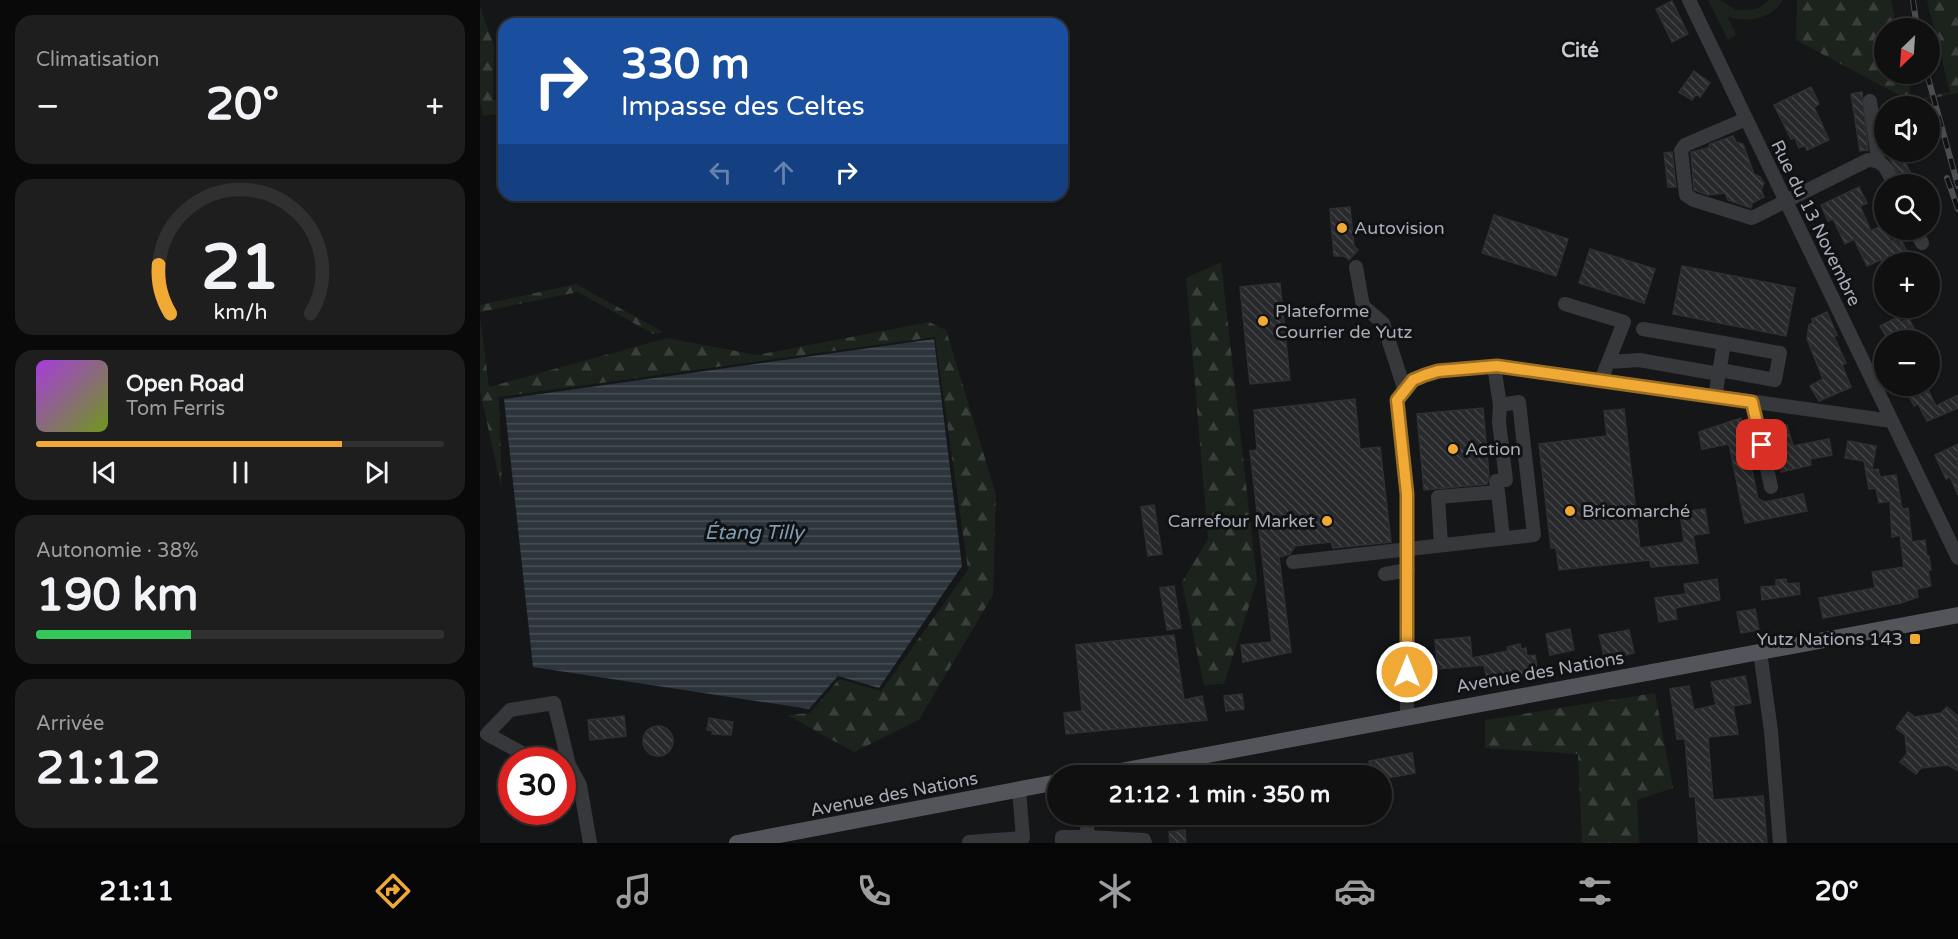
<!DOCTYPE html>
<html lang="fr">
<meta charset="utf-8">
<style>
:root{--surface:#101011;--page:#1e1e1f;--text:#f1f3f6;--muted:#9c9d9f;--line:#303031;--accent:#f0a935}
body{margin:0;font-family:"Varela Round",sans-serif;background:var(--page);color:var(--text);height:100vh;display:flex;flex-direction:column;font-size:22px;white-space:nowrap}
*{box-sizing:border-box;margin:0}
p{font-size:20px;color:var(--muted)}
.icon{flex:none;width:33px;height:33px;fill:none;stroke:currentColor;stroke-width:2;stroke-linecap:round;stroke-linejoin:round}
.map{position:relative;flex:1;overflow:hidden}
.side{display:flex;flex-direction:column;gap:15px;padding:15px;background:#090909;width:480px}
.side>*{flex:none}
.top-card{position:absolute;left:18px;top:18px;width:570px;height:183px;border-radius:18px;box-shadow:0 2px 4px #0004,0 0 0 2px var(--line);background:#1a4fa0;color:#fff;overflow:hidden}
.needle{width:39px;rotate:205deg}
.fabs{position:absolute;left:1394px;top:18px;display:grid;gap:12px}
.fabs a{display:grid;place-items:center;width:66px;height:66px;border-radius:50%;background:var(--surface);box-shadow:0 2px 4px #0004,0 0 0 2px var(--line);font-size:30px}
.speed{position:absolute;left:18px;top:747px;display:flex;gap:12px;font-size:30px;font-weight:700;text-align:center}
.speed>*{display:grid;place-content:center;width:78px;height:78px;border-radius:50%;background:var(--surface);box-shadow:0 2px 4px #0004,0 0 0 2px var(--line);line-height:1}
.speed .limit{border:9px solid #d22;background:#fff;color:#111}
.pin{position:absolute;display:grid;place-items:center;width:51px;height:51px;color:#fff;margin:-26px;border-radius:12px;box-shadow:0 3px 9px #0006}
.me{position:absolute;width:66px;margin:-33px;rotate:0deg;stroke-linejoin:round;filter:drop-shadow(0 0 4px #0008)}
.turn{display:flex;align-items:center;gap:21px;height:126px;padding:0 24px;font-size:27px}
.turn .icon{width:78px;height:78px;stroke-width:2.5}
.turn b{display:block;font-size:42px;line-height:51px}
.lanes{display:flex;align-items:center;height:57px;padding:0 24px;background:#0003;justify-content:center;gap:30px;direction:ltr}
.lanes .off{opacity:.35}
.big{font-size:45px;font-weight:700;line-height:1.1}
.side .tile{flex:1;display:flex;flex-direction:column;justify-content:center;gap:9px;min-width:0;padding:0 21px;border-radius:18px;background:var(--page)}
.side .dial{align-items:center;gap:0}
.dial svg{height:156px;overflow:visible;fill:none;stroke:var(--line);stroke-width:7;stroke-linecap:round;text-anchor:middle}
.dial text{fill:var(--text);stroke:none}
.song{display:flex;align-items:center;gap:18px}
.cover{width:72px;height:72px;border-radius:9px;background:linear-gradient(135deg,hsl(280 70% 55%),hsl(80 70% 35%))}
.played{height:6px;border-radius:3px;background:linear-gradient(90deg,var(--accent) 75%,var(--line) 75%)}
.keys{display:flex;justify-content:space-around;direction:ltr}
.heat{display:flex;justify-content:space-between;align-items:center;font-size:33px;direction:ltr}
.charge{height:9px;border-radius:4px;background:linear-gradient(90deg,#34c759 38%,var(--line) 0)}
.trip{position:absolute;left:567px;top:765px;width:345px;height:60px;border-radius:30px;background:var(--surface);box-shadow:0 2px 4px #0004,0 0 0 2px var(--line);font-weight:700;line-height:60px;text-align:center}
.tab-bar{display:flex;height:96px;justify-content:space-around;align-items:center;background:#060607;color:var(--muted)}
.tab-bar .icon{width:42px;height:42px}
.tab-bar .selected{color:var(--accent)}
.tab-bar b{font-size:27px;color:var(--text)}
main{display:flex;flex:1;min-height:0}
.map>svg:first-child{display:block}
</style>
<main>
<section class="side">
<div class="tile"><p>Climatisation</p>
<div class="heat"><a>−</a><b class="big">20°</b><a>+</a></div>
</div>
<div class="tile dial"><svg viewBox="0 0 100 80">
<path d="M14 69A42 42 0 1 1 86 69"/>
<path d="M14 69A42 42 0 0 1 8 44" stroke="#f0a935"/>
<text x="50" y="56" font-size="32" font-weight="700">21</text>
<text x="50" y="72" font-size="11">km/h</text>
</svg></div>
<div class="tile">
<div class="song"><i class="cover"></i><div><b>Open Road</b><p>Tom Ferris</p></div></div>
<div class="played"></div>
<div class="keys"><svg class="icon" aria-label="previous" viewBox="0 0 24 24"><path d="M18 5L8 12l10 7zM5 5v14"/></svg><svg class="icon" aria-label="pause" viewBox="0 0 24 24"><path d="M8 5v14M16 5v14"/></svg><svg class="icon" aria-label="next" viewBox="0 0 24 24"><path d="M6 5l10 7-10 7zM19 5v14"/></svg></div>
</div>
<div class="tile"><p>Autonomie · 38%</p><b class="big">190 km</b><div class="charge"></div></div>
<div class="tile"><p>Arrivée</p><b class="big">21:12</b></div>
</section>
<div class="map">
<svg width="1478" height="843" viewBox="0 0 1478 843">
<defs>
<pattern id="forest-firs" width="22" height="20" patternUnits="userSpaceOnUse" patternTransform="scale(1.5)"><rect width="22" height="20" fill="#1c221c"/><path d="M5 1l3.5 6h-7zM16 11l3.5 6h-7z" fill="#3a3f3b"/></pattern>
<pattern id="water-rules" width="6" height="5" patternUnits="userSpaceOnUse" patternTransform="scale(1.5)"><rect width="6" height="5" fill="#2c353b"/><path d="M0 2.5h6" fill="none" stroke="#485055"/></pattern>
<pattern id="building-back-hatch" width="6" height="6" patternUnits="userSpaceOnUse" patternTransform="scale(1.5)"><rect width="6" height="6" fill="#28292b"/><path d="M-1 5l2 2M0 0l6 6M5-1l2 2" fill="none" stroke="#444548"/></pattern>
</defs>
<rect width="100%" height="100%" fill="#151617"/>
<path fill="url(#forest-firs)" d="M1317,0H1411L1417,28H1404V74H1426L1432,100L1470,92L1447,0H1478V93L1432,102L1316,40Z
M0,7L14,46L13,100L24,99V113L3,116L0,100Z
M741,262L777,581L744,684L724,685L702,582L728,539L706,278Z
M96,284L183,332L173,334L98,292L0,312V305Z
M0,316L9,387L187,338L277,355L449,322L466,330L516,494L513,595L439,720L374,752L307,715L330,713L359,679L401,691L488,570L455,337L19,397L22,491L0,391Z
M1175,693L1193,788L1157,800L1159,843H1102L1098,754L1005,748V720Z"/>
<path fill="#1c221c" d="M1228,0H1240L1256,10L1277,9L1289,0H1303C1291,19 1268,23 1248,17L1256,35L1248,40Z"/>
<path fill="url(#water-rules)" d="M454,339L482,566L399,688L358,676L329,709L53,667L24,399Z"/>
<path fill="url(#building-back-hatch)" stroke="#2f3033" stroke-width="1.5" d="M1192,1L1208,34L1192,42L1176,9Z
M1214,71L1230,83L1220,97L1216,94L1212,100L1199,92Z
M1331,87L1339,104L1334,107L1349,140L1327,150L1325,145L1319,148L1315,138L1311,139L1294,105Z
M1382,92L1388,150L1380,151L1371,94Z
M1253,136L1256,142L1263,144L1274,174L1280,177L1284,183L1281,190L1284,197L1272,203L1271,208L1248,200L1245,193L1228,195L1214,190L1211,152L1228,148L1230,144Z
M1192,152L1196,187H1188L1184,153Z
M1406,152H1420L1436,184H1423Z
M1379,187L1387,203L1380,206L1391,231L1403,225L1411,241L1420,237L1430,259L1422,262H1403L1402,259L1387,266L1374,239L1365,244L1353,219L1348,221L1341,205Z
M870,207L874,246L878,250L869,260L864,256H854L850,209Z
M1014,215L1088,239L1076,276L1002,253Z
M1110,249L1175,269L1164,303L1099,283Z
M1202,266L1315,288L1306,336L1193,314Z
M800,283L810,380L770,384L760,287Z
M1347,312L1357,335L1354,337L1366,363L1362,365L1371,387L1339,401L1330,386L1343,379L1327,339L1329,325L1333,322L1332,319Z
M1418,317L1421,322L1429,319L1440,340H1408L1400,326Z
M1424,386H1446L1456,406L1478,395V408L1447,421L1438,404L1434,406Z
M875,399L880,449L900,447L911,542L853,548L851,542L832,544L815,546L810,554L799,557L811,652L763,662L761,645L792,642L770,451L777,450L774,410Z
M1003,408L1009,475L1007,484L944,490L937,414Z
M1144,409L1160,548L1204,542L1200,512L1225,509L1229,533L1213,535L1218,563L1171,567L1170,560L1079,570L1076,548H1071L1059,444L1127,436L1124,411Z
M1261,418L1278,499L1285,502L1323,494L1327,511L1265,523L1249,444L1222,449L1219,432Z
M1307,425L1313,446L1349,439L1352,455L1330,459L1331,465L1301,472L1293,428Z
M1368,441L1396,446L1392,470L1398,469L1400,477L1416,475L1422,509L1428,508L1432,542L1445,540L1447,556H1449L1451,570H1448L1451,586L1437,589L1438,597L1421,603L1343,618L1339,598L1395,588L1392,572L1424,567L1420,535L1412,537L1410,501L1399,503L1396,488L1389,489L1384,461L1365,458Z
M1478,444V495L1470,477L1466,479L1455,455Z
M674,505L682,554L668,556L661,507Z
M1237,579L1240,600L1195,608L1197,619L1179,622L1175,598L1206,594L1204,584Z
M1306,579L1307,584L1319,583L1320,594L1282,600L1281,587L1296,586V580Z
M694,586L701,628L687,630L680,588Z
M1275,609L1279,630L1261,633L1257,612Z
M1090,629L1094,650L1070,655L1066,634Z
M1149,630L1154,653L1125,660L1119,635Z
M694,635L704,700L722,696L727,720L586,734L584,713L602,711L596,645Z
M990,637L992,658L1028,651L1027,647L1040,644L1041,649L1046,648L1047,656L1055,655L1058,673L1008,683L1004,665L958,669L955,640Z
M1265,676L1271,703L1253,706L1258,734L1228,737L1233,800L1283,796L1287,843H1219L1215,796L1210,797L1205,739H1197L1190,689L1209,686L1214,710L1236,705L1231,682Z
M762,694L764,709L746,711L744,696Z
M1467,707L1478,716V771L1468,765L1441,768L1436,774L1420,762L1427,754L1425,735L1416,728L1428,712L1435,717L1461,713Z
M144,716L146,736L110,740L108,720Z
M229,718L253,722L251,735L232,734L233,731L227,730Z
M163 741a15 15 0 1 1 30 0a15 15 0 1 1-30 0Z
M932,753L935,773L902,779V776H892L889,761Z
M705,830L706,843H690L689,832Z"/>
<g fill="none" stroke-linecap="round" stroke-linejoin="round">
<path stroke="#37383c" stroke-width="14" d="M1209,0L1478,558
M1390,101L1398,160
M1266,119L1205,145L1201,151L1206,195L1214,200L1272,218L1388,160C1405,160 1407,171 1414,184
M1435,230L1442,243
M876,267L883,306L903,323L925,391
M1085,304L1144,322L1121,380
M1163,329L1244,343L1235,397
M1129,362L1159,360L1239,374
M1240,370L1295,380L1300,353L1244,343
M1273,402L1291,487
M1018,492L1023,538
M961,545L958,497L1018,492L1016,481L1026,480L1019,422L1020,405
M813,562L1054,535L1039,402L1020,405L1014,366
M905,574L928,570
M1280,652L1291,731L1300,843
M927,716V494L917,400L933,379L958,371L1017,366L1412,421
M55,760L7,734L30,710L74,703L89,765L100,785L110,843
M608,837L664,840L665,843
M489,842L543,838L539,790
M582,843V837H608L606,814"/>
<path stroke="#53555b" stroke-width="16" d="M614,776L1478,615
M257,843L578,782"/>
<defs>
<path id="rail" d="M1433,0L1437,28
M1447,74L1478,186
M1467,178L1478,209"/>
</defs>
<use href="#rail" stroke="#4a4c51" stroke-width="6"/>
<use href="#rail" stroke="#101112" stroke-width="4" stroke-dasharray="11" stroke-linecap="butt"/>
</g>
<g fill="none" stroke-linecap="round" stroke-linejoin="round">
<defs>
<path id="route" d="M927,672V494L917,400L933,380L945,375L958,371L1017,366L1272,402L1282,445"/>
</defs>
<use href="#route" stroke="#9c6e22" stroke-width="15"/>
<use href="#route" stroke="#f0a935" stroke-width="10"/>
</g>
<g fill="#f0a935" stroke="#101112" stroke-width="2">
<circle cx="862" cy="228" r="6"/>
<circle cx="783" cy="321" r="6"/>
<circle cx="973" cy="449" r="6"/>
<circle cx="1090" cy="511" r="6"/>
<circle cx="847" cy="521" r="6"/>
<rect x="1429" y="633" width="12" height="12" rx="3"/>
</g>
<g text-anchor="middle" stroke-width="6" stroke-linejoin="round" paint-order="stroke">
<g font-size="18" fill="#a8adb7" stroke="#101112">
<text transform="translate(1336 223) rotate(64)" y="6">Rue du 13 Novembre</text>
<text transform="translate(1060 672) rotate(-10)" y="6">Avenue des Nations</text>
<text transform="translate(414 794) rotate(-11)" y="6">Avenue des Nations</text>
</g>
<g font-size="18" fill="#a8adb7" stroke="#101112" text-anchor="start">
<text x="874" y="234">Autovision</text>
<text x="795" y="317">Plateforme<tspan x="795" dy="21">Courrier de Yutz</tspan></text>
<text x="985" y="455">Action</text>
<text x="1102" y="517">Bricomarché</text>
<text x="835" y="527" text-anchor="end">Carrefour Market</text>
<text x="1423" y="645" text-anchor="end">Yutz Nations 143</text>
</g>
<g font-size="20" font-weight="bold" fill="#c8ccd3" stroke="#101112">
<text x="1100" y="57">Cité</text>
</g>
<g font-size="20" font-style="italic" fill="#7f9cb2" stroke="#101112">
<text x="274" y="539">Étang Tilly</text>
</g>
</g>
</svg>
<div class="fabs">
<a><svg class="needle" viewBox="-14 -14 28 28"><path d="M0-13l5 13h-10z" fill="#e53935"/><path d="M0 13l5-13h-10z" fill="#9c9d9f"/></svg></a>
<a><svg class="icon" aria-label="sound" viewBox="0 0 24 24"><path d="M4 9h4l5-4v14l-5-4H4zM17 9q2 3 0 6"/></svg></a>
<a><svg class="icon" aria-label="search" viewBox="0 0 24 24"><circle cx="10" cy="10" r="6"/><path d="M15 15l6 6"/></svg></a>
<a>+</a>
<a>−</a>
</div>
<div class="speed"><div class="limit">30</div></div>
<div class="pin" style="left:1282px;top:445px;background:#d93025"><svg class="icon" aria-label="arrive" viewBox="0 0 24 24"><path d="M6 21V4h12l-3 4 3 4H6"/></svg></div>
<svg class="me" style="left:927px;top:672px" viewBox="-20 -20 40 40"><circle r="17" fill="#f0a935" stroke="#fff" stroke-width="3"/><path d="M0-11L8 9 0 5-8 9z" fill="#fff"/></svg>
<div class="trip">21:12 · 1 min · 350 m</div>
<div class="top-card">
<div class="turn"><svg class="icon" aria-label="right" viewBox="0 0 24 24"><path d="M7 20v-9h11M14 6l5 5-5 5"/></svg><div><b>330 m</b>Impasse des Celtes</div></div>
<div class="lanes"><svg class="icon off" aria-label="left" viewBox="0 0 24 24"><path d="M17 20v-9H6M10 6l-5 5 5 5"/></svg><svg class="icon off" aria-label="ahead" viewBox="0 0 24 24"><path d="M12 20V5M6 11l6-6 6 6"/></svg><svg class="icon" aria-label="right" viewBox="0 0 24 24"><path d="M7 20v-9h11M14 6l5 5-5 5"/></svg></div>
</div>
</div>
</main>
<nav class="tab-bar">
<b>21:11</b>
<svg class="icon selected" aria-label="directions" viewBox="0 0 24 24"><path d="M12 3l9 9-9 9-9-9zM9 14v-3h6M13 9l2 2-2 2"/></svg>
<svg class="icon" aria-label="music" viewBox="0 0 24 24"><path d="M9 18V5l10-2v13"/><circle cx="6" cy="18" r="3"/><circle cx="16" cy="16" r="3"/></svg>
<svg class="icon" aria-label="phone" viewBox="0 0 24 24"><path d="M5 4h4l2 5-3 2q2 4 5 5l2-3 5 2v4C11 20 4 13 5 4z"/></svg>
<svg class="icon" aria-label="climate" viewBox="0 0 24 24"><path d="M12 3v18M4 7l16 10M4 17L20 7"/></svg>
<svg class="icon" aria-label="car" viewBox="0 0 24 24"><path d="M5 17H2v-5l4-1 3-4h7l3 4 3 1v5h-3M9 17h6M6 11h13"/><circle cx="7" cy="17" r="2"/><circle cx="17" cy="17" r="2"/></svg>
<svg class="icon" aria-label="filters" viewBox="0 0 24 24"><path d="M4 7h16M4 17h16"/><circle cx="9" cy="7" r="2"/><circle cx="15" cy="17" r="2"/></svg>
<b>20°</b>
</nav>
